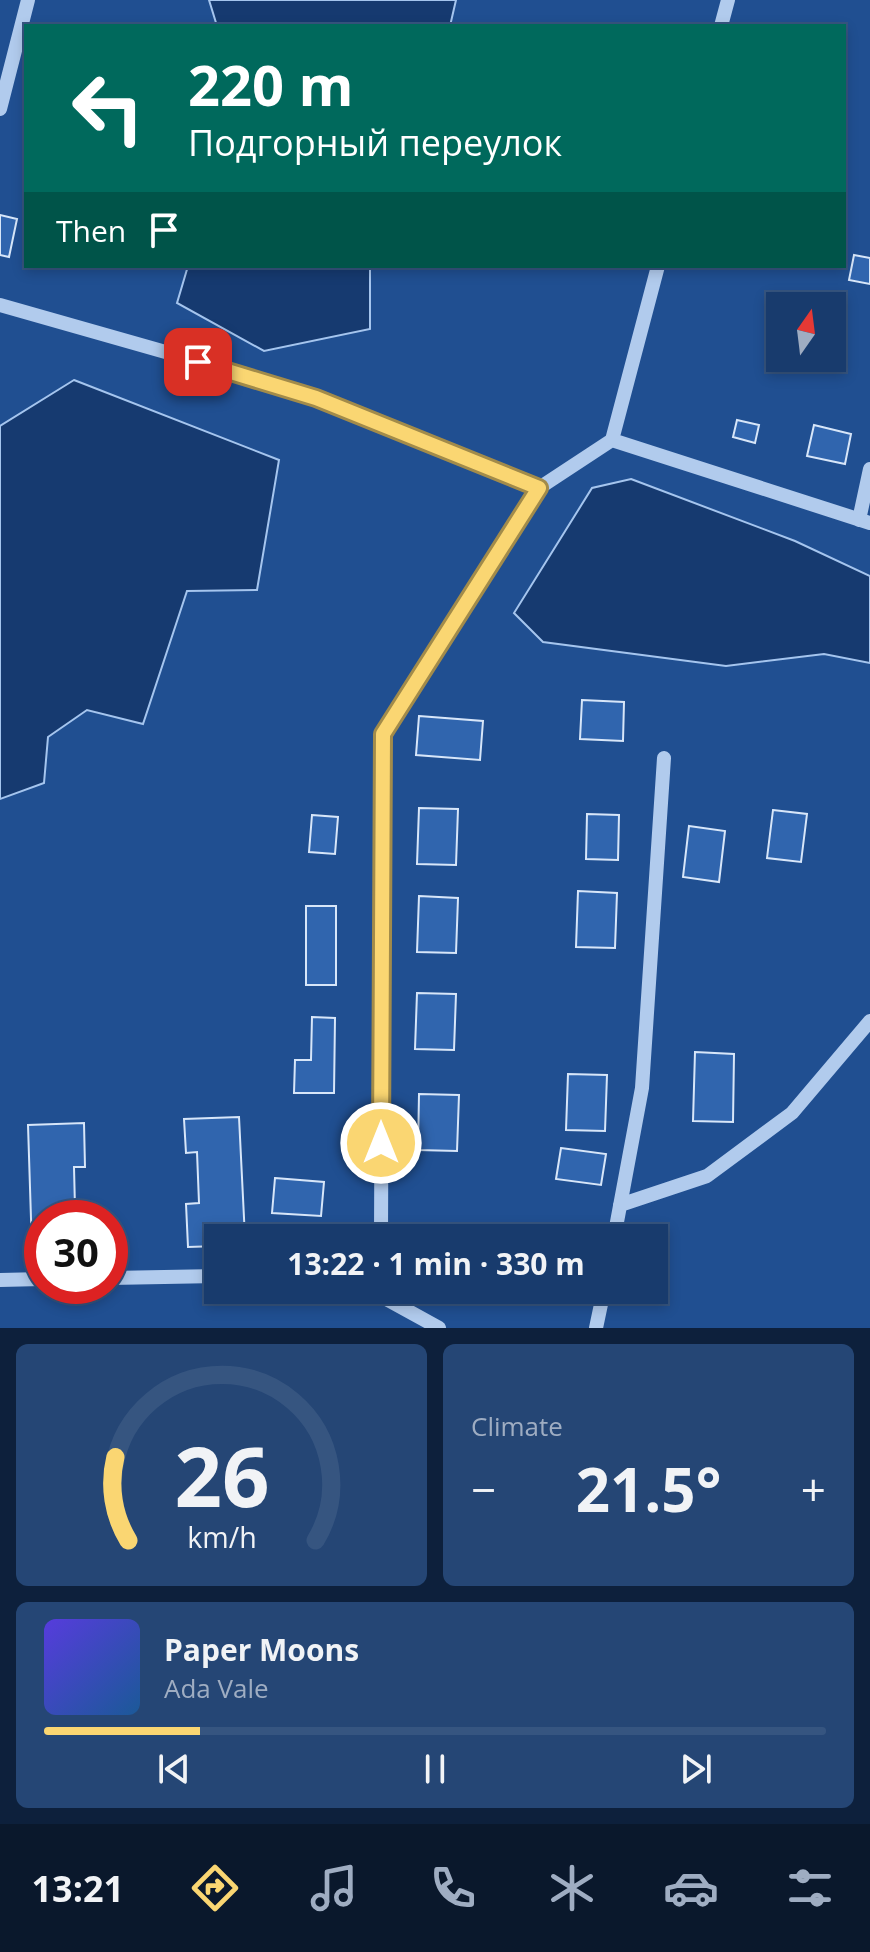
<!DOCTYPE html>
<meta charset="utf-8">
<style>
:root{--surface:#183b6d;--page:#254675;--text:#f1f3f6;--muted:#9fadc2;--line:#365580;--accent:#fad672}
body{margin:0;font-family:"Open Sans",sans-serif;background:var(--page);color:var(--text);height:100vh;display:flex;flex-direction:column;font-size:30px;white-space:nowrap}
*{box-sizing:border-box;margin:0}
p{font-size:26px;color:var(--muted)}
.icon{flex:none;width:44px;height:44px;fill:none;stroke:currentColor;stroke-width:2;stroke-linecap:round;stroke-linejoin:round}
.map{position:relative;height:1328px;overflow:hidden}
.drawer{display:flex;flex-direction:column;gap:16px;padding:16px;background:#0d203c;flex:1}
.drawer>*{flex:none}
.guide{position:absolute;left:24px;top:24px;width:822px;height:244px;border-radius:0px;box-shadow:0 4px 12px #0003,0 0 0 2px var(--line);background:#00695c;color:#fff;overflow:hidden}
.needle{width:52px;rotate:14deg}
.tools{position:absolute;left:766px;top:292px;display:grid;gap:16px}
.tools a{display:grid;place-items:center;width:80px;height:80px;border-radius:0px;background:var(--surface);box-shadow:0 4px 12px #0003,0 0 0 2px var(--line);font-size:40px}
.speed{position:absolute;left:24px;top:1200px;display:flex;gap:16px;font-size:40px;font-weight:700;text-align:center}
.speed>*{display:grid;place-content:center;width:104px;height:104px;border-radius:50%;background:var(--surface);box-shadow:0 4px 12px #0003,0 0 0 2px var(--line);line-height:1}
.speed .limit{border:12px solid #d22;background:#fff;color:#111}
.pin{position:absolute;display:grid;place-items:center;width:68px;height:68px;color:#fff;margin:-34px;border-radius:16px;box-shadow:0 4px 12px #0006}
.me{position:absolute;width:88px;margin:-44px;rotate:0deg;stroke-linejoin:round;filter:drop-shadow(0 0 6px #0008)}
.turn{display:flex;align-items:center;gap:28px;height:168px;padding:0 32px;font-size:36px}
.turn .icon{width:104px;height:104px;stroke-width:2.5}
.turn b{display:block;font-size:56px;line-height:68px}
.then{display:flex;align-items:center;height:76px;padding:0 32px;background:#0003;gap:16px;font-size:30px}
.big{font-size:60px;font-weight:700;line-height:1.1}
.drawer .tile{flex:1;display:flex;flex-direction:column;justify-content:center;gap:12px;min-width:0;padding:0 28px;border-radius:12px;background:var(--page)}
.drawer .dial{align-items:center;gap:0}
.dial svg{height:208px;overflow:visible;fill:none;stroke:var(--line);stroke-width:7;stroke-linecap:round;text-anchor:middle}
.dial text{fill:var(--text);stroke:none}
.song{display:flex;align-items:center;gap:24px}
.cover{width:96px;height:96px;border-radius:12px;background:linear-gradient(135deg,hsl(250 70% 55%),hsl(210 70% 35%))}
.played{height:8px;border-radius:4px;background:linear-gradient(90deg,var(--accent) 20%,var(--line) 20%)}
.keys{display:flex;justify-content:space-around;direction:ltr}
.heat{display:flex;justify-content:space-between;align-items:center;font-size:44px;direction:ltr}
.drawer .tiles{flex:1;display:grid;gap:16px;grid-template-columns:1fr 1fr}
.tile:last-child{grid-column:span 2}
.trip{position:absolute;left:204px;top:1224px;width:464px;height:80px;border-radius:0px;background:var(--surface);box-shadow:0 4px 12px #0003,0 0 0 2px var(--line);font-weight:700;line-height:80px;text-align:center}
.menu{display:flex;height:128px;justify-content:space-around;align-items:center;background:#0a182c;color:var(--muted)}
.menu .icon{width:56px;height:56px}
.menu .on{color:var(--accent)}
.menu b{font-size:36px;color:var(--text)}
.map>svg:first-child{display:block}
</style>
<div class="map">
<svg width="870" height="1328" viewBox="0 0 870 1328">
<rect width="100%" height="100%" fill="#204f91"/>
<path fill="#163a70" stroke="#a5c5ee" stroke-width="2" d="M209,0H456L450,26H217Z
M188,266H370V329L264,351L177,303Z
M74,380L279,460L257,590L187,591L143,724L87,710L48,737L44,783L0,799V426Z
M631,479L795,541L870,576V663L824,654L726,666L543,642L514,613L592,488Z"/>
<path fill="#3065ae" stroke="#d7e6f9" stroke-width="2" d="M0,215L17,219L9,257L0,255Z
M854,255L870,258V284L849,280Z
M737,420L759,425L755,443L733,437Z
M814,425L851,434L845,464L807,456Z
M582,700L624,702L623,741L580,739Z
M419,716L483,721L480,760L416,755Z
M419,808L458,809L456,865L417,864Z
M773,810L807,814L801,862L767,858Z
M587,814L619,815L618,860L586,859Z
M312,815L338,817L335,854L309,852Z
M689,826L725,831L719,882L683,877Z
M578,891L617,893L615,948L576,947Z
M419,896L458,898L456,953L417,952Z
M306,906H336V985H306Z
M417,993L456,994L454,1050L415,1049Z
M312,1017L335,1018L334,1093H294L295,1060H311Z
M695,1052L734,1054L733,1122L693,1121Z
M568,1074L607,1075L605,1131L566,1130Z
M419,1094L459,1095L457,1151L418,1150Z
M239,1117L245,1238H218V1246L188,1247L186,1204L199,1203L197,1152L186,1153L184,1119Z
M84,1123L85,1167H74L75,1208L86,1207V1218H42V1250H32L28,1125Z
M561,1148L606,1154L601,1185L556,1179Z
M275,1178L324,1182L321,1216L272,1213Z"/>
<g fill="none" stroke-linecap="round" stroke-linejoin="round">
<path stroke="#b1cbed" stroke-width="14" d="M721,26L728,0
M0,109L28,0
M0,305L169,353L316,398L539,488
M612,440L870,523
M859,520L870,469
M620,1205L707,1176L792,1113L870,1021
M381,1238L383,734L539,488L612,440L658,266
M614,1238L642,1088L664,758
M110,1278L218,1276
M0,1280L42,1279
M353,1290L381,1296L439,1328
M596,1328L604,1290"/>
</g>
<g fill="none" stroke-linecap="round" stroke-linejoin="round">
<defs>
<path id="route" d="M198,362L316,398L539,488L383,734L381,1143"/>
</defs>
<use href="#route" stroke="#a28b4a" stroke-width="20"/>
<use href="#route" stroke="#fad672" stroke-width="14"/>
</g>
</svg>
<div class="tools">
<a><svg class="needle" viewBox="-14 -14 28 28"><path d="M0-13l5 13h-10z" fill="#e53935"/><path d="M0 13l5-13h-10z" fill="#9fadc2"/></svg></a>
</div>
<div class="speed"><div class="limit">30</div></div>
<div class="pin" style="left:198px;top:362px;background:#d93025"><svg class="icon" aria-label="arrive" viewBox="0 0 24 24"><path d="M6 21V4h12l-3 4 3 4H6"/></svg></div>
<svg class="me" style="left:381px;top:1143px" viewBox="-20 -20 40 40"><circle r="17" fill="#fad672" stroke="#fff" stroke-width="3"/><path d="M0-11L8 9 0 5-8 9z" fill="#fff"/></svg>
<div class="trip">13:22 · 1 min · 330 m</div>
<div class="guide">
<div class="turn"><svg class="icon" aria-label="left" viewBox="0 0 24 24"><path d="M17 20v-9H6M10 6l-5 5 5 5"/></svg><div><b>220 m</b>Подгорный переулок</div></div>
<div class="then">Then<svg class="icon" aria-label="arrive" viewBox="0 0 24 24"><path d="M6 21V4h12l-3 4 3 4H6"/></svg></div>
</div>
</div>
<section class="drawer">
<div class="tiles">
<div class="tile dial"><svg viewBox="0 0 100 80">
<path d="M14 69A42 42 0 1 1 86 69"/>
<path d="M14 69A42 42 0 0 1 9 37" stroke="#fad672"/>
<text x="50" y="56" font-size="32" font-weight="700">26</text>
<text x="50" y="72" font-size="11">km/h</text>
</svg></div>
<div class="tile"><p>Climate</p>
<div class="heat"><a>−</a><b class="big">21.5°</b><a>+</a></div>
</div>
<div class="tile">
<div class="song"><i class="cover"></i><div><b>Paper Moons</b><p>Ada Vale</p></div></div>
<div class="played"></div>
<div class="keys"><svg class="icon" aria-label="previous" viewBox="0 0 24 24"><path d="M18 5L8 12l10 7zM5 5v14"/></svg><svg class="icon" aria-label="pause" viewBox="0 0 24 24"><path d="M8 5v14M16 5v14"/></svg><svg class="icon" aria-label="next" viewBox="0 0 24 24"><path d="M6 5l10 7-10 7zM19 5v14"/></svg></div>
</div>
</div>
</section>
<nav class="menu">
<b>13:21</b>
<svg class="icon on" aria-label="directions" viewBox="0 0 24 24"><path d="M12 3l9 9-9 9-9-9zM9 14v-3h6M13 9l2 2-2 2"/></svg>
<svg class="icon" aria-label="music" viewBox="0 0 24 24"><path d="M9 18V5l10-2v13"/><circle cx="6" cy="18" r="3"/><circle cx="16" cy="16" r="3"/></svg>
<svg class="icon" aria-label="phone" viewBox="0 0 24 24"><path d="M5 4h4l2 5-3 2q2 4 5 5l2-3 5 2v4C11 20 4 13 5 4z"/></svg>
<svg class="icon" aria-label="climate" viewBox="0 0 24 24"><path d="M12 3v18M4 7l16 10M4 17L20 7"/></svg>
<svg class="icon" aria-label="car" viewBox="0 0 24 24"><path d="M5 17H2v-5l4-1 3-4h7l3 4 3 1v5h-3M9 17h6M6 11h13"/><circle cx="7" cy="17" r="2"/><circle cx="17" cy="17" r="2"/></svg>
<svg class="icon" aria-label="filters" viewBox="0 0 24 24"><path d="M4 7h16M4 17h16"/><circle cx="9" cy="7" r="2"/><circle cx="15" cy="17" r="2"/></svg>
</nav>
